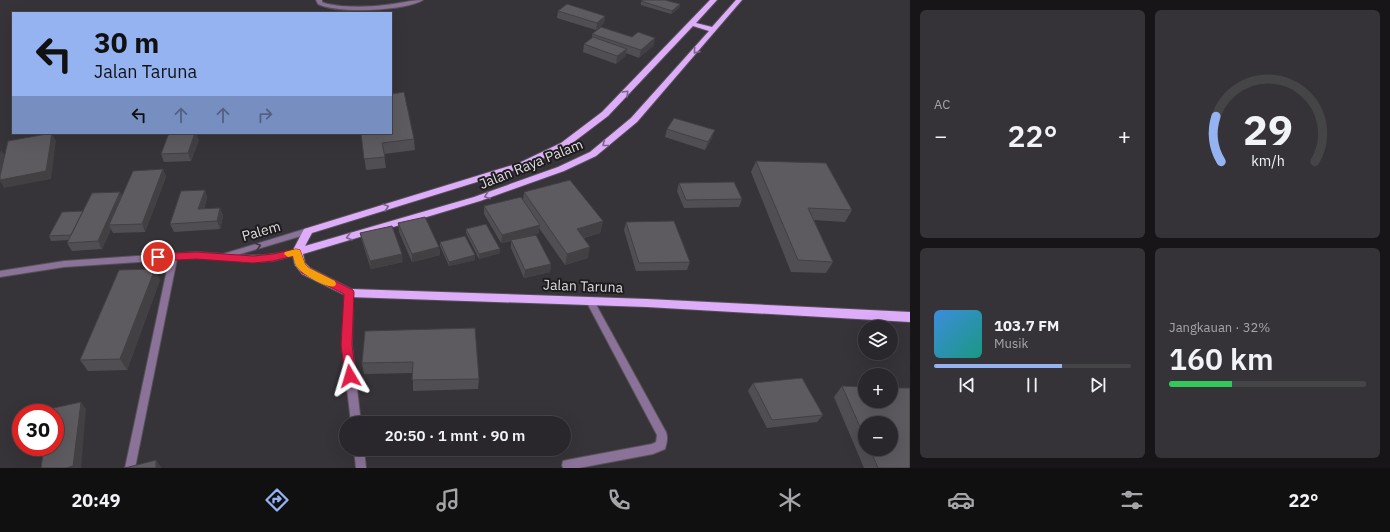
<!DOCTYPE html>
<html lang="id">
<meta charset="utf-8">
<style>
:root{--surface:#29272b;--page:#353337;--text:#f1f3f6;--muted:#a5a5a9;--line:#454447;--accent:#95b2f1}
body{margin:0;font-family:"IBM Plex Sans",sans-serif;background:var(--page);color:var(--text);height:100vh;display:flex;flex-direction:column;font-size:15px;white-space:nowrap}
*{box-sizing:border-box;margin:0}
p{font-size:13px;color:var(--muted)}
.icon{flex:none;width:22px;height:22px;fill:none;stroke:currentColor;stroke-width:2;stroke-linecap:round;stroke-linejoin:round}
.map{position:relative;flex:1;overflow:hidden}
.side{display:flex;flex-direction:column;gap:10px;padding:10px;background:#171518;width:480px}
.side>*{flex:none}
.top-card{position:absolute;left:12px;top:12px;width:380px;height:122px;border-radius:0px;box-shadow:0 4px 16px #0002,0 0 0 1px var(--line);background:#95b2f1;color:#111;overflow:hidden}
.tools{position:absolute;left:858px;top:320px;display:grid;gap:8px}
.tools a{display:grid;place-items:center;width:40px;height:40px;border-radius:50%;background:var(--surface);box-shadow:0 4px 16px #0002,0 0 0 1px var(--line);font-size:20px}
.speed{position:absolute;left:12px;top:404px;display:flex;gap:8px;font-size:20px;font-weight:700;text-align:center}
.speed>*{display:grid;place-content:center;width:52px;height:52px;border-radius:50%;background:var(--surface);box-shadow:0 4px 16px #0002,0 0 0 1px var(--line);line-height:1}
.speed .limit{border:6px solid #d22;background:#fff;color:#111}
.pin{position:absolute;display:grid;place-items:center;width:34px;height:34px;color:#fff;margin:-17px;border:2px solid #fff;border-radius:50%;box-shadow:0 1px 4px #0007}
.me{position:absolute;width:44px;margin:-22px;rotate:353deg;stroke-linejoin:round;filter:drop-shadow(0 0 3px #0008)}
.turn{display:flex;align-items:center;gap:14px;height:84px;padding:0 16px;font-size:18px}
.turn .icon{width:52px;height:52px;stroke-width:2.5}
.turn b{display:block;font-size:28px;line-height:34px}
.lanes{display:flex;align-items:center;height:38px;padding:0 16px;background:#0003;justify-content:center;gap:20px;direction:ltr}
.lanes .off{opacity:.35}
.big{font-size:30px;font-weight:600;line-height:1.1}
.side .widget{flex:1;display:flex;flex-direction:column;justify-content:center;gap:6px;min-width:0;padding:0 14px;border-radius:6px;background:var(--page)}
.side .dial{align-items:center;gap:0}
.dial svg{height:104px;overflow:visible;fill:none;stroke:var(--line);stroke-width:7;stroke-linecap:round;text-anchor:middle}
.dial text{fill:var(--text);stroke:none}
.song{display:flex;align-items:center;gap:12px}
.cover{width:48px;height:48px;border-radius:6px;background:linear-gradient(135deg,hsl(210 70% 55%),hsl(170 70% 35%))}
.played{height:4px;border-radius:2px;background:linear-gradient(90deg,var(--accent) 65%,var(--line) 65%)}
.keys{display:flex;justify-content:space-around;direction:ltr}
.heat{display:flex;justify-content:space-between;align-items:center;font-size:22px;direction:ltr}
.charge{height:6px;border-radius:3px;background:linear-gradient(90deg,#34c759 32%,var(--line) 0)}
.side .tiles{flex:1;display:grid;gap:10px;grid-template-columns:repeat(2,1fr)}
.trip{position:absolute;left:339px;top:416px;width:232px;height:40px;border-radius:20px;background:var(--surface);box-shadow:0 4px 16px #0002,0 0 0 1px var(--line);font-weight:600;line-height:40px;text-align:center}
.tab-bar{display:flex;height:64px;justify-content:space-around;align-items:center;background:#101011;color:var(--muted)}
.tab-bar .icon{width:28px;height:28px}
.tab-bar .on{color:var(--accent)}
.tab-bar b{font-size:18px;color:var(--text)}
main{display:flex;flex:1;min-height:0}
.map>svg:first-child{display:block}
</style>
<main>
<div class="map">
<svg width="910" height="468" viewBox="0 0 910 468">
<rect width="100%" height="100%" fill="#373439"/>
<g fill="none" stroke-linecap="round" stroke-linejoin="round">
<defs>
<path id="service" d="M590,298L593,299L666,432C668,437 667,443 665,449L653,454L579,468H563L562,465L563,461L567,460L652,444L656,442L657,435L586,301L587,299Z"/>
<path id="minor" d="M316,0H322V2C328,5 335,5 341,6C356,7 370,7 385,5C398,4 410,0 423,0C405,11 337,14 318,4Z
M308,228L312,231L311,233L237,255C260,256 275,255 297,249L300,250L301,252L300,254L273,261L253,262L196,258L177,259L135,468H125L169,260L64,267L0,277V271L64,261L196,252L223,254Z
M349,290L352,291L353,293L352,345L361,423H351L342,345L345,293L346,291Z
M354,449H364L366,468H356Z"/>
<path id="primary" d="M710,0H717L696,23L712,27L736,0H742L637,122L596,156L564,171L480,201L303,254L305,263L310,268L351,289L647,299L910,312V322L647,307L349,297L302,274L295,265L292,252L304,229L519,163L561,143L602,112ZM693,26L709,31L631,118L590,152L558,167L474,197L305,246L312,233L525,167L567,147L608,116Z"/>
</defs>
<use href="#service" stroke="#555257" stroke-width="2"/>
<use href="#minor" stroke="#555257" stroke-width="2"/>
<use href="#primary" stroke="#555257" stroke-width="2"/>
<use href="#service" fill="#8a7298" fill-rule="evenodd"/>
<use href="#minor" fill="#8a7298" fill-rule="evenodd"/>
<use href="#primary" fill="#deadfa" fill-rule="evenodd"/>
</g>
<path fill="#514e53" fill-rule="evenodd" d="M641,1L680,4L679,8L671,14L641,5Z
M558,11L605,16L604,23L596,30L557,18Z
M592,34L654,45L639,58L626,53L625,56L616,64L583,52L584,44L592,38Z
M667,129L712,138L705,150L665,137Z
M361,133L414,139L415,150L384,154L386,168L366,170Z
M199,140L191,161L164,162L161,154Z
M756,161L852,210L845,222L814,220L833,262L826,273L791,272L751,172Z
M163,169L166,177L145,232L113,233L111,229L102,249L72,251L67,243L69,240L51,241L49,236L83,211L120,192L122,196Z
M679,183L742,199L739,207L684,208L677,191Z
M205,190L207,198L204,209L220,208L223,216L220,229L174,232L170,224Z
M524,192L603,221L600,233L584,238L588,258L565,265L539,228V233L522,238L551,264L550,272L524,278L511,248V241L501,243L484,214V206L523,200Z
M626,222L690,262L687,270L636,271L624,230Z
M398,223L439,247L440,255L412,262L399,232Z
M466,229L500,253L479,259L466,233Z
M360,233L403,262L371,269L362,241Z
M440,242L475,255V260L449,266L440,246Z
M160,280L127,370L88,371L80,360Z
M365,331L479,379L478,389L413,391V373L364,374L362,363Z
M753,383L823,415L817,422L767,428L748,391Z
M842,386L910,468H864L834,397ZM865,423L891,449H865Z"/>
<path fill="#424043" d="M680,4L679,8L671,14L672,11Z
M605,16L604,23L596,30L597,23Z
M655,38L654,45L639,58L641,50Z
M627,49L625,56L616,64L617,56Z
M715,130L712,138L705,150L708,142Z
M52,133L56,141L51,179L4,188L0,181V182V153L1,150L6,158Z
M195,133H196L199,140L191,161L188,153Z
M163,169L166,177L145,232L142,224Z
M205,190L207,198L201,218L198,209Z
M120,192L124,200L109,225L111,229L102,249L98,241Z
M220,208L223,216L220,229L217,221Z
M603,221L600,233L575,240L577,229Z
M540,225L539,233L501,243L502,235Z
M439,247L440,255L412,262V254Z
M590,247L588,258L565,265L567,254Z
M500,249V253L479,259V254Z
M402,254L403,262L371,269L370,261Z
M475,255V260L449,266V262Z
M551,264L550,272L524,278L525,270Z
M155,269L160,280L127,370L120,359Z
M81,402L86,409L81,468H66Z
M156,460L161,467V468H156Z"/>
<path fill="#5e5b60" stroke="#424043" d="M643,0H665L680,4L672,11L641,1Z
M567,4L605,16L597,23L558,11Z
M601,27L632,37L638,32L655,38L641,50L592,34Z
M593,37L627,49L617,56L584,44Z
M404,92L414,139L382,143L385,157L364,159L361,133H391V94Z
M674,118L715,130L708,142L667,129Z
M52,133L46,171L0,180V176L8,141Z
M169,133H195L188,153L161,154Z
M756,161L826,163L852,210L808,208L833,262L798,260Z
M163,169L142,224L109,225L133,171Z
M570,180L603,221L577,229L590,247L567,254L524,192Z
M734,182L742,199L686,200L679,183Z
M205,190L198,209L220,208L217,221L170,224L181,191Z
M120,192L98,241L67,243L92,193Z
M521,197L540,225L502,235L484,206Z
M83,211L71,235L49,236L62,212Z
M425,217L439,247L412,254L398,223Z
M674,221L690,262L639,263L626,222Z
M486,224L500,249L479,254L466,229Z
M392,226L402,254L370,261L360,233Z
M536,235L551,264L525,270L511,240Z
M465,236L475,255L449,262L440,242Z
M155,269L120,359L80,360L119,270Z
M475,328L479,379L412,380L413,362L362,363L365,331Z
M802,378L823,415L772,420L753,383Z
M842,386L865,387V401H891V388H910V468H878L870,449H891V423H865V438Z
M81,402L73,466L66,468H41L44,447H55V413H49V409Z
M156,460V468H125Z"/>
<defs><path id="oneway-chevron" d="M-2-3.5L2.5 0L-2 3.5" fill="none" stroke-width="1.6" stroke-linecap="round" stroke-linejoin="round"/></defs>
<g stroke="#7e648c">
<use href="#oneway-chevron" transform="translate(696 51) rotate(131)"/>
<use href="#oneway-chevron" transform="translate(626 93) rotate(-46)"/>
<use href="#oneway-chevron" transform="translate(605 144) rotate(142)"/>
<use href="#oneway-chevron" transform="translate(487 196) rotate(160)"/>
<use href="#oneway-chevron" transform="translate(386 207) rotate(-17)"/>
<use href="#oneway-chevron" transform="translate(349 237) rotate(164)"/>
</g>
<use stroke="#3e3643" href="#oneway-chevron" transform="translate(258 246) rotate(-16)"/>
<path fill="#e11d48" stroke="#92132f" d="M296,249L300,250L305,264L309,268L353,290L354,292L352,345L356,376L354,380L350,381L346,380L345,376L341,345L344,294L302,273L296,265L293,256L273,261L253,263L196,259L158,261L153,257L158,254L196,252L253,256L273,254Z"/>
<path fill="#f59e0b" d="M296,249L300,250L305,264L309,268L335,281L336,284L335,286C328,289 303,275 298,268C295,265 294,260 293,256L288,257L284,254L285,252Z"/>
<g text-anchor="middle" stroke-width="4" stroke-linejoin="round" paint-order="stroke">
<g font-size="14" fill="#dedcdf" stroke="#1e1c1f">
<text transform="translate(531 164) rotate(-22)" y="5">Jalan Raya Palam</text>
<text transform="translate(261 231) rotate(-16)" y="5">Palem</text>
<text transform="translate(583 286) rotate(2)" y="5">Jalan Taruna</text>
</g>
</g>
</svg>
<div class="tools">
<a><svg class="icon" aria-label="layers" viewBox="0 0 24 24"><path d="M12 4l9 5-9 5-9-5zM3 14l9 5 9-5"/></svg></a>
<a>+</a>
<a>−</a>
</div>
<div class="speed"><div class="limit">30</div></div>
<div class="pin" style="left:158px;top:257px;background:#d93025"><svg class="icon" aria-label="arrive" viewBox="0 0 24 24"><path d="M6 21V4h12l-3 4 3 4H6"/></svg></div>
<svg class="me" style="left:350px;top:376px" viewBox="-20 -20 40 40"><path d="M0-17L14 15 0 8-14 15z" fill="#e11d48" stroke="#fff" stroke-width="4"/></svg>
<div class="trip">20:50 · 1 mnt · 90 m</div>
<div class="top-card">
<div class="turn"><svg class="icon" aria-label="left" viewBox="0 0 24 24"><path d="M17 20v-9H6M10 6l-5 5 5 5"/></svg><div><b>30 m</b>Jalan Taruna</div></div>
<div class="lanes"><svg class="icon" aria-label="left" viewBox="0 0 24 24"><path d="M17 20v-9H6M10 6l-5 5 5 5"/></svg><svg class="icon off" aria-label="ahead" viewBox="0 0 24 24"><path d="M12 20V5M6 11l6-6 6 6"/></svg><svg class="icon off" aria-label="ahead" viewBox="0 0 24 24"><path d="M12 20V5M6 11l6-6 6 6"/></svg><svg class="icon off" aria-label="right" viewBox="0 0 24 24"><path d="M7 20v-9h11M14 6l5 5-5 5"/></svg></div>
</div>
</div>
<section class="side">
<div class="tiles">
<div class="widget"><p>AC</p>
<div class="heat"><a>−</a><b class="big">22°</b><a>+</a></div>
</div>
<div class="widget dial"><svg viewBox="0 0 100 80">
<path d="M14 69A42 42 0 1 1 86 69"/>
<path d="M14 69A42 42 0 0 1 10 34" stroke="#95b2f1"/>
<text x="50" y="56" font-size="32" font-weight="700">29</text>
<text x="50" y="72" font-size="11">km/h</text>
</svg></div>
<div class="widget">
<div class="song"><i class="cover"></i><div><b>103.7 FM</b><p>Musik</p></div></div>
<div class="played"></div>
<div class="keys"><svg class="icon" aria-label="previous" viewBox="0 0 24 24"><path d="M18 5L8 12l10 7zM5 5v14"/></svg><svg class="icon" aria-label="pause" viewBox="0 0 24 24"><path d="M8 5v14M16 5v14"/></svg><svg class="icon" aria-label="next" viewBox="0 0 24 24"><path d="M6 5l10 7-10 7zM19 5v14"/></svg></div>
</div>
<div class="widget"><p>Jangkauan · 32%</p><b class="big">160 km</b><div class="charge"></div></div>
</div>
</section>
</main>
<nav class="tab-bar">
<b>20:49</b>
<svg class="icon on" aria-label="directions" viewBox="0 0 24 24"><path d="M12 3l9 9-9 9-9-9zM9 14v-3h6M13 9l2 2-2 2"/></svg>
<svg class="icon" aria-label="music" viewBox="0 0 24 24"><path d="M9 18V5l10-2v13"/><circle cx="6" cy="18" r="3"/><circle cx="16" cy="16" r="3"/></svg>
<svg class="icon" aria-label="phone" viewBox="0 0 24 24"><path d="M5 4h4l2 5-3 2q2 4 5 5l2-3 5 2v4C11 20 4 13 5 4z"/></svg>
<svg class="icon" aria-label="climate" viewBox="0 0 24 24"><path d="M12 3v18M4 7l16 10M4 17L20 7"/></svg>
<svg class="icon" aria-label="car" viewBox="0 0 24 24"><path d="M5 17H2v-5l4-1 3-4h7l3 4 3 1v5h-3M9 17h6M6 11h13"/><circle cx="7" cy="17" r="2"/><circle cx="17" cy="17" r="2"/></svg>
<svg class="icon" aria-label="filters" viewBox="0 0 24 24"><path d="M4 7h16M4 17h16"/><circle cx="9" cy="7" r="2"/><circle cx="15" cy="17" r="2"/></svg>
<b>22°</b>
</nav>
